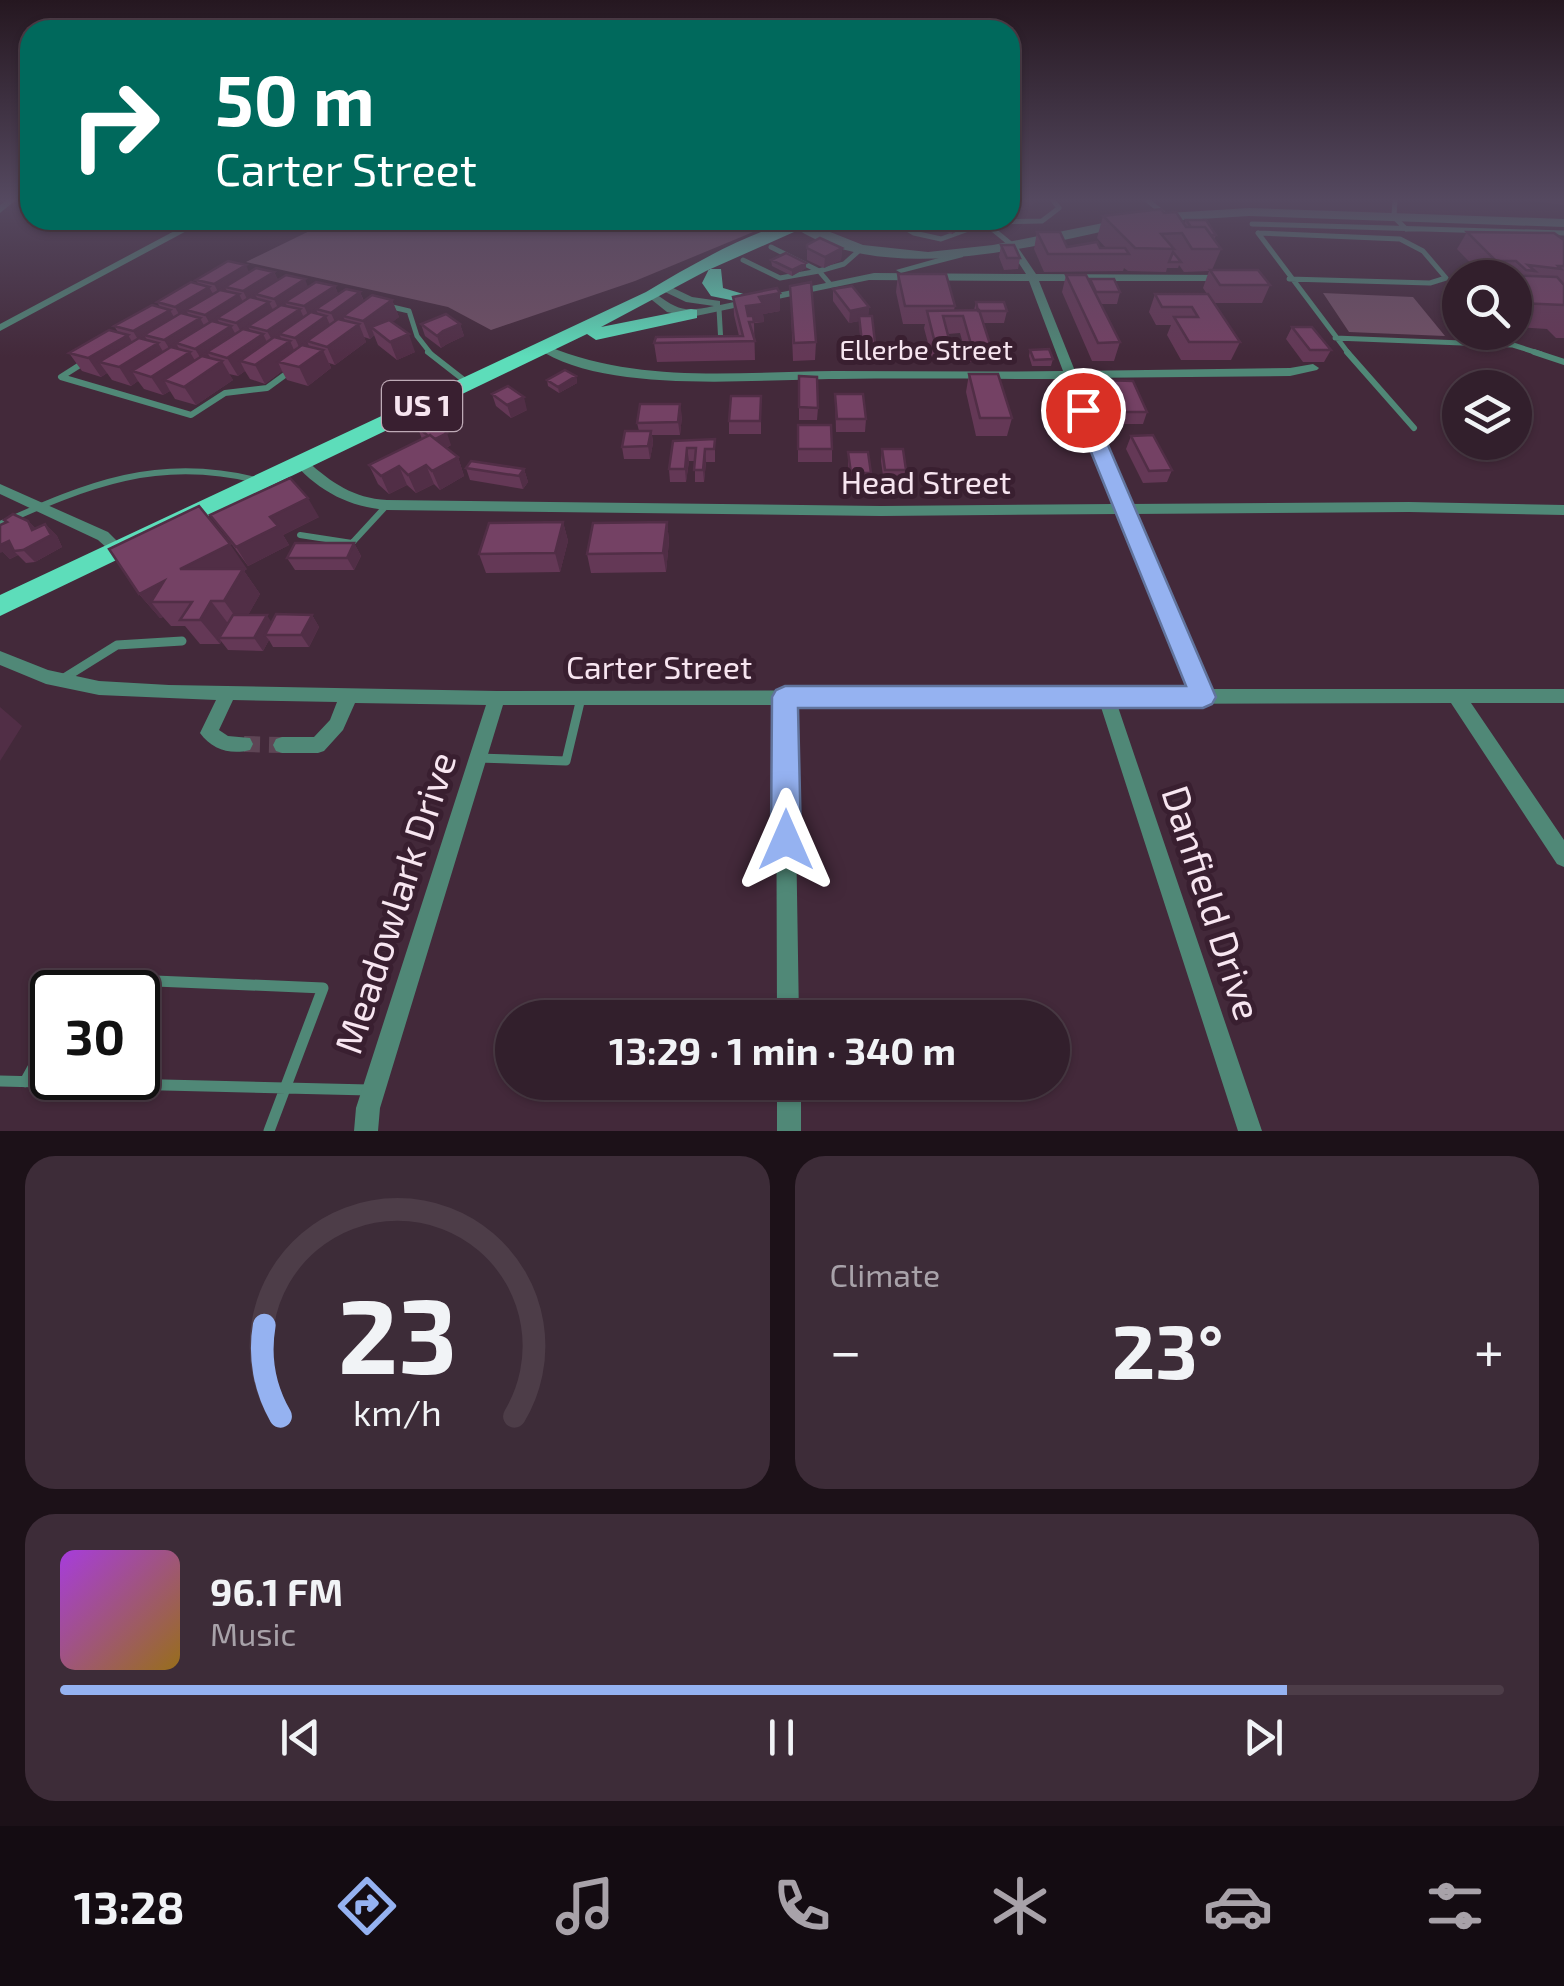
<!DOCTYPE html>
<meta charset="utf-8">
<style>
:root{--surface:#321f2c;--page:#3d2c38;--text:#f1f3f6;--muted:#a8a2a9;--line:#4d3d48;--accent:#95b2f1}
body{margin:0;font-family:"Exo 2",sans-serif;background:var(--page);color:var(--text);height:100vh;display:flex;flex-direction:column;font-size:38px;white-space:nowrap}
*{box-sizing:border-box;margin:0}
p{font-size:32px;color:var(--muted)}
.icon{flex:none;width:55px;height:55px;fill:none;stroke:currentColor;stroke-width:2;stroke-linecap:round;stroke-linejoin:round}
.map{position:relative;height:1131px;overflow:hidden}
.panel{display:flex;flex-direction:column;gap:25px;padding:25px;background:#1c1118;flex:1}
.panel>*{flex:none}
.hud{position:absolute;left:20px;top:20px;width:1000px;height:210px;border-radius:30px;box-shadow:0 2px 8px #0004,0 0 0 2px var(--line);background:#00695c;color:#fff;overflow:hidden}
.controls{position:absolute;left:1442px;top:260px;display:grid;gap:20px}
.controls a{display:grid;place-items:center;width:90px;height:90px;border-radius:50%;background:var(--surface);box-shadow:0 2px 8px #0004,0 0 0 2px var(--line);font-size:50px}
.speed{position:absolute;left:30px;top:970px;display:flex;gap:20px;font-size:50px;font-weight:700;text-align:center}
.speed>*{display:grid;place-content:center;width:130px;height:130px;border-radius:50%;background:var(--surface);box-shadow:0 2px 8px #0004,0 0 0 2px var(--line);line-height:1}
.speed .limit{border:5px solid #111;border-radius:15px;background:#fff;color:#111}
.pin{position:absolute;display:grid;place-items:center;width:85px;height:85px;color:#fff;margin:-42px;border:5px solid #fff;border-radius:50%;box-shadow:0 2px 10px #0007}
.me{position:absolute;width:110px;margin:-55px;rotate:0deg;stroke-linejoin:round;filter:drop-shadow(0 0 8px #0008)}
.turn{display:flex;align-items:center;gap:35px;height:210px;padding:0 30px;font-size:45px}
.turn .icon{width:130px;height:130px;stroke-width:2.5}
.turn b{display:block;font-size:70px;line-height:85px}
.big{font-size:75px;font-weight:700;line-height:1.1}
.panel .widget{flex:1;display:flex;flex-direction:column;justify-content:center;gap:15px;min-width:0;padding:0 35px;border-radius:30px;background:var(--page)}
.panel .dial{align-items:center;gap:0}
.dial svg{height:260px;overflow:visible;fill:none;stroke:var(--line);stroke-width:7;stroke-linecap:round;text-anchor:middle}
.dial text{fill:var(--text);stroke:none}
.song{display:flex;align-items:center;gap:30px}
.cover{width:120px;height:120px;border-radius:15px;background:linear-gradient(135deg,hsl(280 70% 55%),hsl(40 70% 35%))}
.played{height:10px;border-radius:5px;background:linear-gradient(90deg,var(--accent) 85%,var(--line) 85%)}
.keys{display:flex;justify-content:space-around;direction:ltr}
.heat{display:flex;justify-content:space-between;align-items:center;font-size:55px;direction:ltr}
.panel .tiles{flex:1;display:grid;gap:25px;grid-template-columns:1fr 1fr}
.widget:last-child{grid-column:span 2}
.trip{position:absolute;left:495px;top:1000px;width:575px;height:100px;border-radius:50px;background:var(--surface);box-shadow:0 2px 8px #0004,0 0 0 2px var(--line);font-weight:700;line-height:100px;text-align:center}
.tabs{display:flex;height:160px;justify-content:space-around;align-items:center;background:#140c12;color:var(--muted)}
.tabs .icon{width:70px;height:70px}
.tabs .current{color:var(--accent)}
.tabs b{font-size:45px;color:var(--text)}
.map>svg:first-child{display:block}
</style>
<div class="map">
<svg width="1564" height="1131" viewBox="0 0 1564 1131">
<rect width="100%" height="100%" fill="#43293a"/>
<path fill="#705065" d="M332,220H770L775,223L635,281L491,330L448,307L246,262Z
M1323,293L1413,297L1445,336L1349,332Z"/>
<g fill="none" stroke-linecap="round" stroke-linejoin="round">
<path stroke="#5e4555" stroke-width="16" stroke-dasharray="16 9" stroke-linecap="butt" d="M244,744L282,745"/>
<path stroke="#508877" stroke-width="5" d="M1146,199L1163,213
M1395,199L1394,217L1406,229
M892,220L914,233L941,239L988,222L1042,221L1059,208L1052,199
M985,223L1012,245
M1252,224L1564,233
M1258,233L1400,239L1423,251L1446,278L1430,283L1289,279
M1258,233L1349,354
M771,247L819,271
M743,260L780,278L819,271
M830,284L819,271L844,264L862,248
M388,306L409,311L417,336L431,354
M719,309L721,344
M1335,338L1513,345L1541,354"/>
<path stroke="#508877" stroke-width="6" d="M428,352L469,384
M1347,352L1414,428
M1534,352L1564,362
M83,363L61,377L191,415L225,393L267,388L293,369
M0,524C89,484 158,456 256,480
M300,535L352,543L387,505"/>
<path stroke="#508877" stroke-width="9" d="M64,678L117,645L182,641
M478,758L566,761L581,698"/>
<path stroke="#508877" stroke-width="11" d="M75,992L84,978L323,988L269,1131
M0,1081L369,1090
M25,1082L52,1033"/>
<path fill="#508877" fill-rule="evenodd" d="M8,199H17L0,213V205Z
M195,220H207L0,331V324Z
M1012,242L1015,243L1036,274L1226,275L1231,278L1226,281H1039L1075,371L1290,368L1313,364L1319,368L1317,370L1290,376L1078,378L1128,504L1409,502L1564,505V515L1409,512L1132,514L1208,689H1564V703H1471L1564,840V867L1557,864L1451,703L1117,704L1262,1131H1238L1100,704L794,705L799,1018H777L776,705H503L380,1108L378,1131H354L356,1108L486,705L355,703L343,730L324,751L318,753H282L276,751L273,745L276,739L282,737H314L330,720L337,702L233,700L219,730L228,736L250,738L253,744L250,750C231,755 212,750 200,733L216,700L99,695L46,684L0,665V651L48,670L99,681L169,685L497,691L1191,690L1118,514L881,516L387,510C350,507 320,492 295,464L302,460L307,461C332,483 353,498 387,500L881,506L1114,504L1066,379C990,379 913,378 837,379C756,379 604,395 537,348L543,345L547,346C641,384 735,372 834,371C910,371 987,372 1063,371L1029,281L869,280L691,317L667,312L647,296L656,294C679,311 686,312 714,306L686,302L663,291V287H671L692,297L720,301V305L874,273L1026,274L1007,245Z
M960,252L963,253V257L901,273L896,270Z
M0,484L108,532L128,552L126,556H116L98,540L0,494Z
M777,1082H801V1131H777Z"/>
<path fill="#508877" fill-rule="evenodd" d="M1249,208L1564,219V227L1249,216L1152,222L1146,218L1152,214Z
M1123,219L1129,223L1127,226C1027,248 873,290 784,220H800L863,245L928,252L993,245Z"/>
<path fill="#5dddba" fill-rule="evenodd" d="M796,220H821L706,271L601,327L691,309L697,310V318L596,340L587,334L0,616V595L646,292C693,264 743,235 796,220Z
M709,269H721L723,288L764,300L755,305L711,296L702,283Z"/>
</g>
<path fill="#643856" d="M1010,199H1038L1037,202L1024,210L1010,205Z
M1522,199H1564V205L1524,200Z
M1164,213L1184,224L1186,220L1216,235L1214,240L1221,249L1212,270L1270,285L1262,303H1214L1240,342L1231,360H1181L1167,335L1171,325H1156L1149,312L1155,294H1207L1203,288L1209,271L1184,272L1179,265L1178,268H1167L1166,272L1128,271L1124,268L1123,271L1044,272L1034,249L1037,232L1067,247L1106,248L1097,238L1103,216Z
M914,220H976L952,234L914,222Z
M1467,232L1564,240V283H1562L1564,285V338H1556L1547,329L1515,327V278L1481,274L1457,249Z
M807,245L842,248L841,260L824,268L807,260Z
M1001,245L1020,258L1018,269L1004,270L999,257Z
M771,260L806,268L792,276L772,266Z
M249,272H274L278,280L308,287L335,286L338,294L360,292L364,301L392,300L399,317L392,322L415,352L397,360L378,345L374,335L370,339L364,337L366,342L335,365L329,363L331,368L308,386L287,380L282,371L265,384L250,379L245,371L238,376L229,374L233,380L196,405L175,399L170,391L163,395L144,389L138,381L131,386L112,380L107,373L101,377L82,371L69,353L118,332L114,326L160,307L157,302L198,284L196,280Z
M898,274L955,306L954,310H974L976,302L1007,311L1004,323H983L990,344L986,362H968L960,333L948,334L950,343L947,361L933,362L924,328L925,324H903L896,292Z
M1066,275L1089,281L1090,279L1120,292L1117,304H1101L1120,342L1114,361H1092L1062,292Z
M1460,283V318L1447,304Z
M790,286L816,342L815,360L793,361Z
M833,289L869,307L868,316L876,351L875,363H862L859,321L849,323L833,301Z
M733,297L780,311L763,314L764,322L754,323L755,360L657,362L654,343L739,336L734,315Z
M421,324H460L464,336L447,344L441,348L425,336Z
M1292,327L1331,350L1324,362H1303L1286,339Z
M1030,350L1053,359L1051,366H1032L1029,356Z
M969,374L1012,418L1007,436H976L966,392Z
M576,376L577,383L559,393L548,386L547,380Z
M799,376L818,408L817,420H799Z
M1102,380L1147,412L1143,424H1110L1098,393Z
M492,394L527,410L511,418L496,406Z
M835,394L866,419L865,432H836Z
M761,396V434H729V421Z
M682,416L680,435H652L653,443L650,459H624L622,447L639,431L637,423Z
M798,425L832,449V462H798Z
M417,426L451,445L446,448L458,457L464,476L440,490L434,484L416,493L407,485L389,494L378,484L369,465L422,439Z
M1131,436L1172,470L1167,482L1143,483L1126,449Z
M715,439V462H706L704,482H695V461H689L686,482H670L669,469L673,441Z
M882,449L906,470L904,482L884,483L881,461Z
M848,452L871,473L870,485L850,486L848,464Z
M466,468L524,469L528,482L523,489L470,480Z
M210,515L319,517L283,535L289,545L248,566Z
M28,521L35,528L45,524L57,536L62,547L35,562L26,563L18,555L10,559L3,552Z
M563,522L568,541L560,572L486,573L479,554Z
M667,522L669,541L666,572L591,573L587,554Z
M354,543L361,556L354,570H295L287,558Z
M247,569L244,571L260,594L248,615L272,622L312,615L319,627L309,647H273L269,640L263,651L228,650L221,641L220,644H200L185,626H171L163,617L160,618L139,594Z"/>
<path fill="#512e46" d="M1026,199H1038L1037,202L1024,210Z
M954,220H976L952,234Z
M842,248L841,260L824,268L825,257Z
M806,263V268L792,276V270Z
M246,265L254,283L225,287L230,297L223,302L214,284Z
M274,272L283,290L255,294L260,304L252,309L243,291Z
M305,279L312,297L285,302L290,312L282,317L274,299Z
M335,286L342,304L316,309L320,319L312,324L304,306Z
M209,287L219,304L186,310L192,321L185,325L175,307Z
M360,292L367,310L343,316L347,325L339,331L331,313Z
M780,293V311L763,314L764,322H749L746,306L759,297Z
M239,294L248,312L217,318L222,328L215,333L205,315Z
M392,300L399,317L378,333L371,327L374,335L370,339L363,321Z
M269,302L278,320L248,326L253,336L246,341L236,323Z
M869,307L868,319L859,316V321L849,323L850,311Z
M300,309L308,327L279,334L284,344L277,349L267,331Z
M170,310L180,328L144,335L151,346L144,350L133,331Z
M326,316L334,334L307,341L311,351L303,356L295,338Z
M200,318L210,336L176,343L182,354L175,358L164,340Z
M359,324L366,342L335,365L327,347Z
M460,324L464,336L447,344L441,348L437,336L443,331Z
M231,326L241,344L207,352L213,362L206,367L195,349Z
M263,334L272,352L240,361L245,371L238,376L227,358Z
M409,334L415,352L397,360L390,342Z
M128,335L139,353L99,362L107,373L101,377L88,358Z
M290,341L298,359L278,362L282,371L265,384L255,365Z
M158,343L169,362L132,371L138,381L131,386L119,367Z
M323,350L331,368L308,386L299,367Z
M190,352L201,371L164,380L170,391L163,395L151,377Z
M222,361L233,380L196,405L184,387Z
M576,376L577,383L559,393L558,387Z
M524,397L527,410L511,418L507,405Z
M680,404L682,416L680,435L678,422Z
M651,431L653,443L650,459L648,446Z
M447,433L451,445L437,452L432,440Z
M687,448L689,461L686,482L685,469Z
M705,449L706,462L704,482L703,470Z
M458,457L464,476L440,490L432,471Z
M426,465L434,484L416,493L408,475Z
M399,466L407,485L389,494L381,476Z
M524,469L528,482L523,489L519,476Z
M308,498L319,517L283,535L289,545L248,566L236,547L270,517Z
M28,521L39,533L45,524L57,536L62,547L35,562L23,550L32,530Z
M563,522L568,541L560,572L555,553Z
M667,522L669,541L666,572L663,553Z
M9,541L14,551L18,555L10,559L3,552L0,553V544Z
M354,543L361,556L354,570L347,558Z
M230,544L247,569L244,571L260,594L242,626L224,601L180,569Z
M164,581L151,602L163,617L160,618L139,594Z
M211,601L230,626L219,638L221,641L220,644L200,620Z
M267,615L275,628L265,635L269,640L263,651L254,638Z
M312,615L319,627L309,647L301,635Z
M0,707L22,726L0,761Z"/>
<path fill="#744164" stroke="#512e46" stroke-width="2.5" d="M1161,209L1164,213L1176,212L1186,227H1205L1221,249H1192L1182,233L1161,234L1174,249L1135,248L1103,216Z
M1186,220H1206L1216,235H1211L1205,227H1191Z
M1037,232H1060L1067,247L1097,242L1100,248H1125L1129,254H1048Z
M1467,232L1554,233L1564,240V266H1558L1561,269L1528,265L1535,271L1526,270L1516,261H1496Z
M820,238L842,248L825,257L807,248V245Z
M1001,245H1014L1020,258H1007Z
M1173,252L1181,262H1169Z
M786,253L806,263L792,270L771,260Z
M228,261L246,265L214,284L196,280Z
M256,268L274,272L243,291L225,287Z
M1210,270H1258L1270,285H1220Z
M898,274H946L955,306H905Z
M1471,274L1557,277L1564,285V305L1515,303V278H1466Z
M286,275L305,279L274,299L255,294Z
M1066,275H1086L1120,342L1098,343Z
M1090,279H1114L1120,292H1096Z
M191,282L209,287L175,307L157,302Z
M316,282L335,286L304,306L285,302Z
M811,282L816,342L794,343L790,286Z
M852,286L869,307L850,311L833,289Z
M777,288L780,293L759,297L763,304L746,306L748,316H753L754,322H749L755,341L654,343L656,337L743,336L733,297Z
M346,289L360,292L331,313L316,309Z
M220,290L239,294L205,315L186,310Z
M1155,294H1208L1240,342H1189L1174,317H1198L1192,307H1162Z
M372,295L392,300L363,321L343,316Z
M250,297L269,302L236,323L217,318Z
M976,302H1004L1007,311H978Z
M152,305L170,310L133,331L114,326Z
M281,305L300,309L267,331L248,326Z
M979,310L990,344H971L963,316H943L950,343H935L927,311Z
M311,312L326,316L295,338L279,334Z
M181,313L200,318L164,340L144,335Z
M446,314L460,324L443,331L437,336L421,324Z
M859,316H872L876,351H863Z
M338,319L359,324L327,347L307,341Z
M389,320L409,334L390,342L371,327Z
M212,321L231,326L195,349L176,343Z
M1292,327H1312L1331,350H1310Z
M243,329L263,334L227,358L207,352Z
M109,330L128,335L88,358L69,353Z
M274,337L290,341L255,365L240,361Z
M139,338L158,343L119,367L99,362Z
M302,345L323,350L299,367L278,362Z
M171,347L190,352L151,377L132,371Z
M1049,349L1053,359L1034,360L1030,350Z
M202,356L222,361L184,387L164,380Z
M565,370L576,376L558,387L547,380Z
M969,374H998L1012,418H980Z
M799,376L817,377L818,408L799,407Z
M1102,380L1133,381L1147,412H1115Z
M508,386L524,397L507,405L492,394Z
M835,394H863L866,419H837Z
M731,396H761L760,421H729Z
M640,404H680L678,422L637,423Z
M431,419L447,433L435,439L430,435L428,436L417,426Z
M798,425H831L832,449H798Z
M625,431H651L648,446L622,447Z
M430,435L458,457L432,471L426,465L408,475L399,466L381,476L369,465Z
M1153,435L1172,470L1149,471L1131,436Z
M715,439L714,449H705L703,470H694L696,448H687L685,469H669L673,441Z
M882,449H903L906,470H885Z
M848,452H868L871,473H851Z
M471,461L524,469L519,476L466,468Z
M290,478L308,498L270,517L278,526L236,547L210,515Z
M199,506L230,544L180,569H243L224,601H211L200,620H180L192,602H151L164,581L139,594L109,549Z
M13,514L28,521L32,530L45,524L51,535L23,550L14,551L9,541L0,545V525L7,522L4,520Z
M563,522L555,553L479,554L489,523Z
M667,522L663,553L587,554L593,523Z
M295,543H354L347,558H287Z
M276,614L312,615L301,635H265Z
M233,615H267L254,638H219Z"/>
<linearGradient id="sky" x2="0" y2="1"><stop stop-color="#251720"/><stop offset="0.56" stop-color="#554960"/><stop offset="1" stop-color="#554960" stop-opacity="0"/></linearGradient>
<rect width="1564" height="357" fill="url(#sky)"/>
<path fill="#95b2f1" stroke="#61749d" stroke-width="2.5" d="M1083,404L1093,410L1216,697L1212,704L1203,708H798L801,840L797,849L786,854L776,849L771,840L772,697L776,690L785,686H1186L1074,410Z"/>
<g text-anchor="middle" stroke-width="10" stroke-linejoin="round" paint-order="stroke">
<g font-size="28" fill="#f7e5f0" stroke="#391f30">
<text x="926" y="360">Ellerbe Street</text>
</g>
<rect fill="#391f30" stroke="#beaab6" stroke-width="2.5" x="382" y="381" width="80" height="50" rx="8"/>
<g font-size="30" font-weight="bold" fill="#f7e5f0">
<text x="422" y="416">US 1</text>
</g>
<g font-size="32" fill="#f7e5f0" stroke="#391f30">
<text x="926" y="494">Head Street</text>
<text x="659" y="679">Carter Street</text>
</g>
<g font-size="38" fill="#f7e5f0" stroke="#391f30">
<text transform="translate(396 903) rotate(-72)" y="13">Meadowlark Drive</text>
<text transform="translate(1211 903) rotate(72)" y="13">Danfield Drive</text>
</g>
</g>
</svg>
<div class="controls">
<a><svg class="icon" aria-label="search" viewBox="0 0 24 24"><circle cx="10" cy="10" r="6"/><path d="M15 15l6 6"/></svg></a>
<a><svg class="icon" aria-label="layers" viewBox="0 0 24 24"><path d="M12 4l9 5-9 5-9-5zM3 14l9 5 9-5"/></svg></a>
</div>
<div class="speed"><div class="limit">30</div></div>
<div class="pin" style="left:1083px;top:410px;background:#d93025"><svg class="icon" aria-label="arrive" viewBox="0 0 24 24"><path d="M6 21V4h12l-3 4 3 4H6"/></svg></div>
<svg class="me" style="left:786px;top:840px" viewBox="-20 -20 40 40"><path d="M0-17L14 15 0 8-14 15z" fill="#95b2f1" stroke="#fff" stroke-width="4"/></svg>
<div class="trip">13:29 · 1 min · 340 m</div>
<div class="hud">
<div class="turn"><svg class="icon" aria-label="right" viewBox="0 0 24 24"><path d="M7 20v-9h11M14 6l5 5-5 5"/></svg><div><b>50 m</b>Carter Street</div></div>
</div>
</div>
<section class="panel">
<div class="tiles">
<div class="widget dial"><svg viewBox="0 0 100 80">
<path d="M14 69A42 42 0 1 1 86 69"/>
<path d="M14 69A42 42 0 0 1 9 41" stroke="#95b2f1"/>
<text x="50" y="56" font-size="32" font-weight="700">23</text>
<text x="50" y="72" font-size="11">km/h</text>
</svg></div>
<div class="widget"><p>Climate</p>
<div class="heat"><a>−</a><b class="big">23°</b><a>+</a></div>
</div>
<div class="widget">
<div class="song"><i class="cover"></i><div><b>96.1 FM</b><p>Music</p></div></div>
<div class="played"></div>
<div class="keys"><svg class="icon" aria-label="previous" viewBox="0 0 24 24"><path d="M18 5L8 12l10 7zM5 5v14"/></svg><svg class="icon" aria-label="pause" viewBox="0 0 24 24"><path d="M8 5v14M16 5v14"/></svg><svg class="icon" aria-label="next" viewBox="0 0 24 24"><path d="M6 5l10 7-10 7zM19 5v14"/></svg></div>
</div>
</div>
</section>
<nav class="tabs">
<b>13:28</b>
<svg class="icon current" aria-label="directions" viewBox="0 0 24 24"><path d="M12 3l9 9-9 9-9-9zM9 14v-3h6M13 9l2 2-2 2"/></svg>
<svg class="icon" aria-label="music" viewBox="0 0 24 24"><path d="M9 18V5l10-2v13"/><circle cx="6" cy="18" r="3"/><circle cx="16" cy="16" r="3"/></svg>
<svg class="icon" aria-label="phone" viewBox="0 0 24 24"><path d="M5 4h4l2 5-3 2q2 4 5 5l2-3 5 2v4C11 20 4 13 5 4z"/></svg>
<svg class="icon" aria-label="climate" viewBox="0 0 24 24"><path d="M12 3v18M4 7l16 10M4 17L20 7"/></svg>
<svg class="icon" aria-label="car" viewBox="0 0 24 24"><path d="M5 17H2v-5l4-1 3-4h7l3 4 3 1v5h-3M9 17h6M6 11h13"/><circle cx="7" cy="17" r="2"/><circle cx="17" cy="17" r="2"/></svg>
<svg class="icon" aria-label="filters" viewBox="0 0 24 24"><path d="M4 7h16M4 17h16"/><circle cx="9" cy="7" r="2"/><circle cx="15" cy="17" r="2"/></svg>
</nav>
